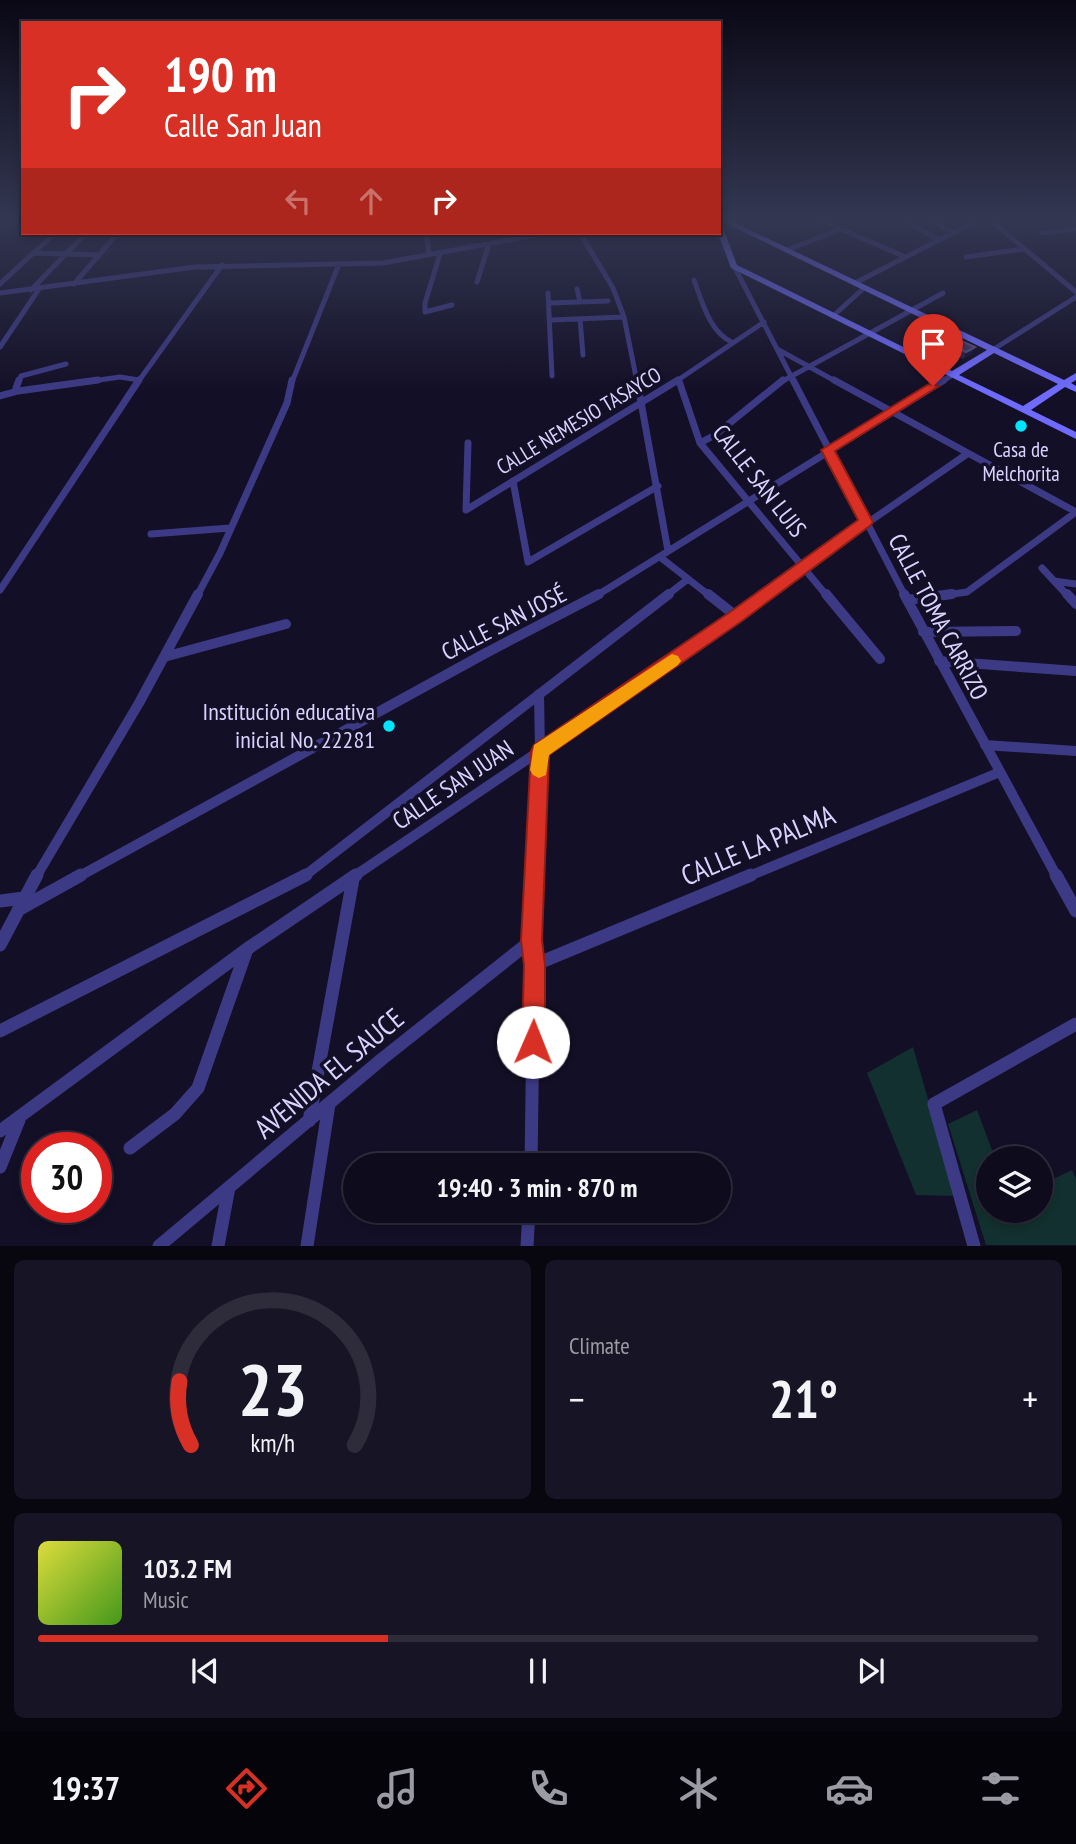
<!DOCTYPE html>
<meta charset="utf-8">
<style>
:root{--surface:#0e0b1c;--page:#171425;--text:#f1f3f6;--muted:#9b9ba3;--line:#2e2b3b;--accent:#d93025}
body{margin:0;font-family:"PT Sans Narrow",sans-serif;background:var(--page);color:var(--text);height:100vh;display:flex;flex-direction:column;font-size:26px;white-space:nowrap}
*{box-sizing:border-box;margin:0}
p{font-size:23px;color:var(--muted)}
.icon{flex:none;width:38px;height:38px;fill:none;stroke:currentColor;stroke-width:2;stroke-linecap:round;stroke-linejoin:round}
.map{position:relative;height:1246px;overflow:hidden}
.drawer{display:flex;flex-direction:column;gap:14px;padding:14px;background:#08060f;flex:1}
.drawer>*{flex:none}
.hud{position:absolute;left:21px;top:21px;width:700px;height:214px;border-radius:0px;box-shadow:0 4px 10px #0003,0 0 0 2px var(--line);background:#d93025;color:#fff;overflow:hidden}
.controls{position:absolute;left:976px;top:1146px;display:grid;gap:14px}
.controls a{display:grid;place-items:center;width:77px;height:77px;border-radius:50%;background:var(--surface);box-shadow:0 4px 10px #0003,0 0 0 2px var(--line);font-size:35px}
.speed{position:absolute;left:21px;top:1132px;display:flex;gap:14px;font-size:35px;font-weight:700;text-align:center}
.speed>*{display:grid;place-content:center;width:91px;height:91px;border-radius:50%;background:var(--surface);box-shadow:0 4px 10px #0003,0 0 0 2px var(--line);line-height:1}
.speed .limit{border:10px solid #d22;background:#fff;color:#111}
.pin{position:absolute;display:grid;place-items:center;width:60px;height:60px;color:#fff;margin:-72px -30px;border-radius:50% 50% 50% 0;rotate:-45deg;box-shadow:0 0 7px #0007}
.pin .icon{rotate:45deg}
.me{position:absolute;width:77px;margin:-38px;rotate:1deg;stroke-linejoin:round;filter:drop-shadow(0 0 5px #0008)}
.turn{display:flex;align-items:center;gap:24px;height:147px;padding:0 28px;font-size:32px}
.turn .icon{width:91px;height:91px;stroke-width:2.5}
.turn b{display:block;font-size:49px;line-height:60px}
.lanes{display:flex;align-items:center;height:66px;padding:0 28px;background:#0003;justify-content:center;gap:35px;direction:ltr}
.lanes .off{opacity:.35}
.big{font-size:52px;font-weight:600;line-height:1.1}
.drawer .card{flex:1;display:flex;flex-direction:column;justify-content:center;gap:10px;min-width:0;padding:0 24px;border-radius:10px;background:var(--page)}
.drawer .dial{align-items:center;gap:0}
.dial svg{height:182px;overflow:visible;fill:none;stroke:var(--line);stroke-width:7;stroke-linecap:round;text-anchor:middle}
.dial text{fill:var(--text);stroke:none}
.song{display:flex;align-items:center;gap:21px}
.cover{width:84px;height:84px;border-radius:10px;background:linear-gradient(135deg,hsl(60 70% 55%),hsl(100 70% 35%))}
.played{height:7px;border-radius:4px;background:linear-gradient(90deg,var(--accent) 35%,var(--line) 35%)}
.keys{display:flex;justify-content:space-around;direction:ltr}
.heat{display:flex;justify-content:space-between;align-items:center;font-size:38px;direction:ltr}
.drawer .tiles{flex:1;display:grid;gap:14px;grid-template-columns:1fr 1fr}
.card:last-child{grid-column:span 2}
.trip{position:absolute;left:343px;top:1153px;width:388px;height:70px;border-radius:35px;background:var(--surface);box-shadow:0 4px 10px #0003,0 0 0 2px var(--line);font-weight:600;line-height:70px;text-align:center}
.tabs{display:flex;height:112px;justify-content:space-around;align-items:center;background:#06040b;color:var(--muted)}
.tabs .icon{width:49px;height:49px}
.tabs .selected{color:var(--accent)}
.tabs b{font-size:32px;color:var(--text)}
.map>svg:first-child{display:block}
</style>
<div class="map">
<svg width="1076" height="1246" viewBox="0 0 1076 1246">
<rect width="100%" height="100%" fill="#130f26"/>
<path fill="#12302f" d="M913,1047L956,1196L916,1195L867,1073Z
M977,1110L995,1158H989V1211H1041V1185L1072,1170L1076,1179V1245H986L948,1124Z"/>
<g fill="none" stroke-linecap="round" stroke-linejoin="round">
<path stroke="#3d3a85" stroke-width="5" d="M768,218H785
M816,218L903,256
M901,218L937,239
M926,218L951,231
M988,218L1076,292
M729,222L742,218
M426,233L429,255
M580,233L613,288L624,317L637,382
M1042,233L1076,229
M787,250L841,229
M33,253L99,255
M440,254L425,303V312L452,305
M966,257L1024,249
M734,266L794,382
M694,280C703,304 709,331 733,343
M477,282L489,244
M855,283L982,218
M0,284L55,233
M74,284L118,233
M577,289L580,302
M31,290L86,233
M0,293L195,267L383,263L547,233
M548,293L552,376
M549,303L608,301
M833,316L864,288
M580,319L583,355
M551,320L624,317
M0,347L39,289
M777,349L837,382
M994,349L1076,297
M19,382L21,376L66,364
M85,382L120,377L139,380
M138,382L222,265
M292,382L339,264
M675,382L764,322
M781,382L943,293
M941,382L954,374"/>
<path stroke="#3d3a85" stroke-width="7" d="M19,380L16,388L18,391L98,380
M637,380L668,551
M793,380L905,596
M834,380L1076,512
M679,381L700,443L827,596
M0,396L18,391
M468,443L466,510L678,380
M700,443L715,435L783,380
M513,481L528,562L658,486
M151,534L230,528
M660,557L710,596
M1042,568L1068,596
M1054,581L1076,584
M0,590L139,380
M197,596L220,553L287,403L292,380
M596,596L944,380
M666,596L688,579
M762,596L967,454
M938,596L967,592L1076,512"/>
<path stroke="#3d3a85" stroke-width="10" d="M708,594L736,616
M826,594L880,659
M904,594L1057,877
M1067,594L1076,604
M907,600L952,594
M923,632L1016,631
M164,657L286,624
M939,661L1076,671
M985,745L1076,751
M36,877L139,703L198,594
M78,877L484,654L599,594
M303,877L669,594
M353,877L618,698L764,594
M535,877L540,751L539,694
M747,877L1000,772"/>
<path stroke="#3d3a85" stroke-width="13" d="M1056,875L1076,911
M0,901L24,898
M18,910L81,875
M0,945L37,875
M534,965L751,875
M0,1031L306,875
M309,1121L353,879
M0,1131L247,949L356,875
M130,1148L175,1114L198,1088L247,949
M531,1166L535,875
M0,1167L19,1120
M159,1246L382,1059L532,940
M218,1246L229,1187
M307,1246L329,1104
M527,1246L529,1211
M974,1246L934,1104L1076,1024"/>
<path fill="#6f6bff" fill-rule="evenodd" d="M719,218H725L1064,380L1076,373V380L1071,383L1076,386V392L1065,387L1031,410L1076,432V439L731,268L718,233L719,223L722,225L737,265L952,371L987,350L719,220ZM994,353L1058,384L1023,406L959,375Z"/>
</g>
<path fill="#312854" d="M942,336L975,347L971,354L963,359L939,347V343Z"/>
<path fill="#1d163a" d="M975,347L971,354L963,359L966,352Z"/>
<path fill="#433a66" stroke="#5a527e" stroke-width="2" d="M942,336H951L975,347L966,352L942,340Z"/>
<linearGradient id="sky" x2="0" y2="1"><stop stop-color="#0a0815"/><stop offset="0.56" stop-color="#333752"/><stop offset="1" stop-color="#333752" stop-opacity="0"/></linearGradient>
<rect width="1076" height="392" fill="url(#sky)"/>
<path fill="#d93025" stroke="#8d1f18" stroke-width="2" d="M929,384L939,386L835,451L873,522L871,525L742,621L549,755L542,940L545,965V1042L542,1050L533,1054L525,1050L522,1042L524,965L521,940L531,751L534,745L730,612L858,520L821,450Z"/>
<path fill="#f59e0b" d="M672,654L678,656L681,661L678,665L549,755L546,775L539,778L533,775L530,770L534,745Z"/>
<g fill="#00e5ff" stroke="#130f26" stroke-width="2.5">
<circle cx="1021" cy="426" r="7"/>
<circle cx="389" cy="726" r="7"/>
</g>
<g text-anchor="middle" stroke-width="7" stroke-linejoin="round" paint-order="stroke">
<g font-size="21" fill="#d9d4ff" stroke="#130f26">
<text transform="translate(579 421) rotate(-31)" y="7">CALLE NEMESIO TASAYCO</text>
</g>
<g font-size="21" fill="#d9d4ff" stroke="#130f26">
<text x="1021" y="457">Casa de<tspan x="1021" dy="24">Melchorita</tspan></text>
</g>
<g font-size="24" fill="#d9d4ff" stroke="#130f26">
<text transform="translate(759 481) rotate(52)" y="8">CALLE SAN LUIS</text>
<text transform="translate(938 617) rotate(62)" y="8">CALLE TOMA CARRIZO</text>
<text transform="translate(504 623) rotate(-27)" y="8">CALLE SAN JOSÉ</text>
<text transform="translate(453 785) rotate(-34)" y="8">CALLE SAN JUAN</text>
</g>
<g font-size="24" fill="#d9d4ff" stroke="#130f26" text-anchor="end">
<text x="375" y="720">Institución educativa<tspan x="375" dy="28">inicial No. 22281</tspan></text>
</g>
<g font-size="28" fill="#d9d4ff" stroke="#130f26">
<text transform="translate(758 845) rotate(-23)" y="10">CALLE LA PALMA</text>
<text transform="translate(329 1073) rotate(-40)" y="10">AVENIDA EL SAUCE</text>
</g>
</g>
</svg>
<div class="controls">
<a><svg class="icon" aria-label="layers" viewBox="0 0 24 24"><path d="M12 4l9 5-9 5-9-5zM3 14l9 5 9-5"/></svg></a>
</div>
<div class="speed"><div class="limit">30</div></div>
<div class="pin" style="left:933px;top:386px;background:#d93025"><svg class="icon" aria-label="arrive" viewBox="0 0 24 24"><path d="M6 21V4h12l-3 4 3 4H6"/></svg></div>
<svg class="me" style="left:533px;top:1042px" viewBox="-20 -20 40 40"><circle r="19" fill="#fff"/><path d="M0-13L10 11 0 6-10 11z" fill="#d93025"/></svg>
<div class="trip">19:40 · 3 min · 870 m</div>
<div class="hud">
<div class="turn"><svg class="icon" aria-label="right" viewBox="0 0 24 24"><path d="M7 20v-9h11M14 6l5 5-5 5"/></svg><div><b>190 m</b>Calle San Juan</div></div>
<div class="lanes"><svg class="icon off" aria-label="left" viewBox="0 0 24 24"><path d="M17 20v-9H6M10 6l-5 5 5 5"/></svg><svg class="icon off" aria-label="ahead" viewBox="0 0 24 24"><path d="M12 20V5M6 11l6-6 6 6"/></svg><svg class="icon" aria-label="right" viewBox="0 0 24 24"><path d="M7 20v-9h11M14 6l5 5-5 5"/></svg></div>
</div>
</div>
<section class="drawer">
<div class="tiles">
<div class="card dial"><svg viewBox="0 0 100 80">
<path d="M14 69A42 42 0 1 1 86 69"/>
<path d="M14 69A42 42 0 0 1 9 41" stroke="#d93025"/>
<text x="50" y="56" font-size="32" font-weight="700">23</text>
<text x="50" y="72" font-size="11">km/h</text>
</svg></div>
<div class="card"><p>Climate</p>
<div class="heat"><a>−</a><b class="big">21°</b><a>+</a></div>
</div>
<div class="card">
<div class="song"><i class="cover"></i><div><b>103.2 FM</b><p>Music</p></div></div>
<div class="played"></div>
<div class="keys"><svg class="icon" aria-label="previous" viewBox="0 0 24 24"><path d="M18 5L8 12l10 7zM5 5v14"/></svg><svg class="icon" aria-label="pause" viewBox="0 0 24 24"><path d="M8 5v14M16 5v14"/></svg><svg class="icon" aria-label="next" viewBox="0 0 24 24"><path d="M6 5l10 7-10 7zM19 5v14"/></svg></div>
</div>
</div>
</section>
<nav class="tabs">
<b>19:37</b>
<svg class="icon selected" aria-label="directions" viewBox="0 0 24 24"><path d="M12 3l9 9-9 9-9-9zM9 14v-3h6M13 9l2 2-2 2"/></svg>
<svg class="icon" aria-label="music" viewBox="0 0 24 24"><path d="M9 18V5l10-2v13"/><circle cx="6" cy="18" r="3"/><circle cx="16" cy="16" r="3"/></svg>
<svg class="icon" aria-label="phone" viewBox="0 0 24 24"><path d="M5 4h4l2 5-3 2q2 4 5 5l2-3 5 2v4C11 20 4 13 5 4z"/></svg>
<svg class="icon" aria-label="climate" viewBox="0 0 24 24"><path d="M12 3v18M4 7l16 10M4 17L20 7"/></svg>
<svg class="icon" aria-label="car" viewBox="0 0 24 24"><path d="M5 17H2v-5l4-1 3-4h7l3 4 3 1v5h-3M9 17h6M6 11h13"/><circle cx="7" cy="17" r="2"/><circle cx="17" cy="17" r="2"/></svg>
<svg class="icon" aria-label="filters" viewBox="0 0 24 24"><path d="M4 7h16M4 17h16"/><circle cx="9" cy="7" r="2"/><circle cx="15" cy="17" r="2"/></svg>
</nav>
